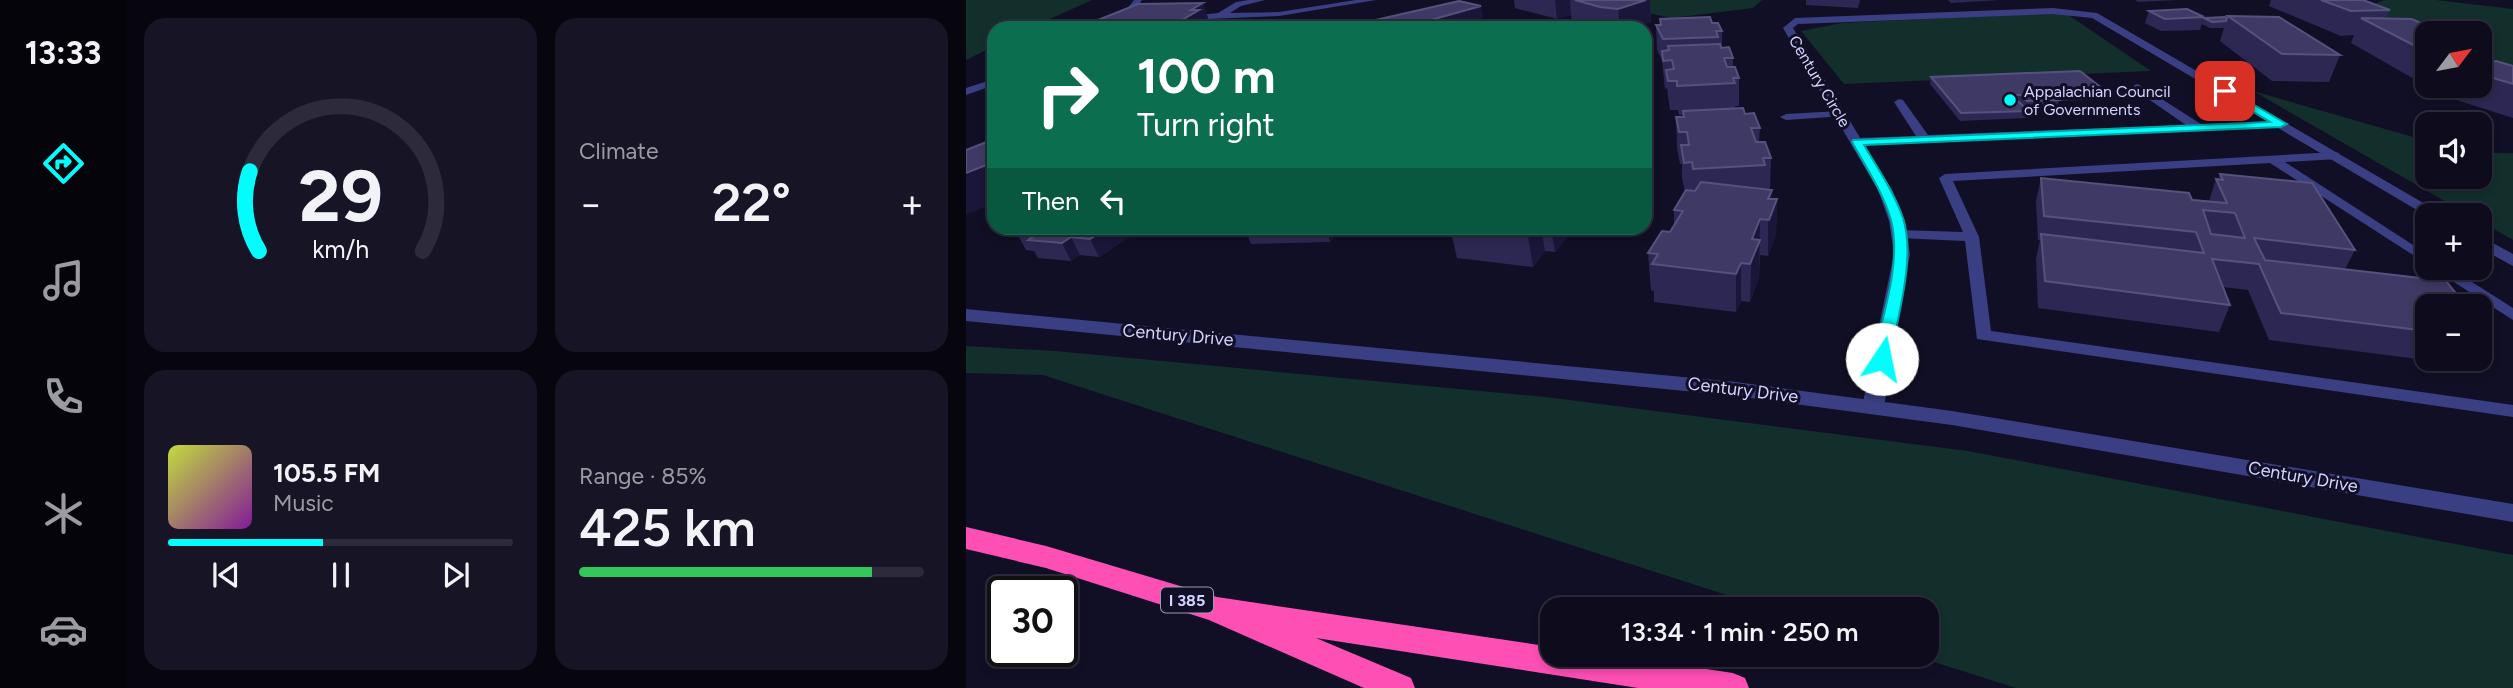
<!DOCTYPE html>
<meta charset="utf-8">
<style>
:root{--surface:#0d0b1c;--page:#161425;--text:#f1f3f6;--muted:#9a9ba3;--line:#2d2b3b;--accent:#01fefd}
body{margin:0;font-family:Figtree,sans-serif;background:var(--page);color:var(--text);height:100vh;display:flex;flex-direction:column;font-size:26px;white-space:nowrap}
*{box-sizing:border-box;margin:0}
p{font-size:23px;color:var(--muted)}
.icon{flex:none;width:38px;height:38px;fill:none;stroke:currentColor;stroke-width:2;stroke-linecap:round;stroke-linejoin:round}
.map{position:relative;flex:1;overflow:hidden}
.sheet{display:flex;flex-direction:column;gap:18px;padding:18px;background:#07060f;width:840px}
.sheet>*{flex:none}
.hud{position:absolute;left:21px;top:21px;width:665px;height:214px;border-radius:21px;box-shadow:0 4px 10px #0003,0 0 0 2px var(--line);background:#0b6e4f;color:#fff;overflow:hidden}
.needle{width:46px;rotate:58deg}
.buttons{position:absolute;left:1449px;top:21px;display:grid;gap:14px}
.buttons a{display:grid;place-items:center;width:77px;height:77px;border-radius:14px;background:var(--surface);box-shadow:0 4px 10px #0003,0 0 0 2px var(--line);font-size:35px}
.speed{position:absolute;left:21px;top:576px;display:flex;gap:14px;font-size:35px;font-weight:700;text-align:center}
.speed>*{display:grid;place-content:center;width:91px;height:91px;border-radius:50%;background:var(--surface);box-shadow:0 4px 10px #0003,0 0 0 2px var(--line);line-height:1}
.speed .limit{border:4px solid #111;border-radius:10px;background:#fff;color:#111}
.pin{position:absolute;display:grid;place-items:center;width:60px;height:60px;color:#fff;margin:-30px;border-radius:14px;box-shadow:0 4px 10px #0006}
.me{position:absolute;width:77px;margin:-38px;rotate:11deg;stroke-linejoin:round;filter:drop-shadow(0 0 5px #0008)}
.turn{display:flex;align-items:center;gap:24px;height:147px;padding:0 35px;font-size:32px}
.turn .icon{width:91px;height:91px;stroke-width:2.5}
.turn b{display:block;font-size:49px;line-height:60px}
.then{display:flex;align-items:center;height:66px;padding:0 35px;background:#0003;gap:14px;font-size:26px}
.big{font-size:52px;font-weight:600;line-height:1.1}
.sheet .tile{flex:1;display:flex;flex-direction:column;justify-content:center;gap:10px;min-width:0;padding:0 24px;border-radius:21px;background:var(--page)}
.sheet .dial{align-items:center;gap:0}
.dial svg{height:182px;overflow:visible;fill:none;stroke:var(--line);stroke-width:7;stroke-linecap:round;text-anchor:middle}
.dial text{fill:var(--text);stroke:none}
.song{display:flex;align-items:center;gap:21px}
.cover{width:84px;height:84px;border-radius:10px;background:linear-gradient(135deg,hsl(70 70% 55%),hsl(290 70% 35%))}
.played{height:7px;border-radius:4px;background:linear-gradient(90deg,var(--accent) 45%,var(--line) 45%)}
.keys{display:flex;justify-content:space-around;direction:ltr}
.heat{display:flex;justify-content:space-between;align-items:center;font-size:38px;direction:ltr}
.charge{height:10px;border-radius:5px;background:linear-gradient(90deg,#34c759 85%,var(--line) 0)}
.sheet .tiles{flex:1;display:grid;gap:18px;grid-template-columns:repeat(2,1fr)}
.trip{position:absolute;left:574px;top:597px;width:399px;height:70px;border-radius:21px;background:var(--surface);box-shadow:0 4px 10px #0003,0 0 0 2px var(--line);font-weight:600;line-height:70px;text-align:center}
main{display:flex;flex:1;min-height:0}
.tabs{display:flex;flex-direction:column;width:126px;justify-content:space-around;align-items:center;background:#05040b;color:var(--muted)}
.tabs .icon{width:49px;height:49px}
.tabs .active{color:var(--accent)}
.tabs b{font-size:32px;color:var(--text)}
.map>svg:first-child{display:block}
</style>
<main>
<nav class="tabs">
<b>13:33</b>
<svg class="icon active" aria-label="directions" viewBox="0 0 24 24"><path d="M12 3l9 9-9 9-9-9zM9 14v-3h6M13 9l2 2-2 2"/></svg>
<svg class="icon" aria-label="music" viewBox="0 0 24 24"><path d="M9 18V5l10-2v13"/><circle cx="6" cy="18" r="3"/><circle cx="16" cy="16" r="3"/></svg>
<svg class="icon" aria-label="phone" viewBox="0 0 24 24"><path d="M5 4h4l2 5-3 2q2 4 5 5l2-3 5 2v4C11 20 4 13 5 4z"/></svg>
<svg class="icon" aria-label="climate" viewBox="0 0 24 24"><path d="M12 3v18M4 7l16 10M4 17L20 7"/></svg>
<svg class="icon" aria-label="car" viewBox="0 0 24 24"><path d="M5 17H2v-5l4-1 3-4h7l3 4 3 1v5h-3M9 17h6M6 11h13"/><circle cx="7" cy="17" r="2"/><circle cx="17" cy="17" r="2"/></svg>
</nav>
<section class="sheet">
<div class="tiles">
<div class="tile dial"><svg viewBox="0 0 100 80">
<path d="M14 69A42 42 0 1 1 86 69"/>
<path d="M14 69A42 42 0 0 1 10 34" stroke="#01fefd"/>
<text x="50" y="56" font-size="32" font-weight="700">29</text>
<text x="50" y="72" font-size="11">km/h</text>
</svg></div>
<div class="tile"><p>Climate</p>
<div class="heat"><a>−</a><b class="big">22°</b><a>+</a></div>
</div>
<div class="tile">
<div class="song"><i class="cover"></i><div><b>105.5 FM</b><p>Music</p></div></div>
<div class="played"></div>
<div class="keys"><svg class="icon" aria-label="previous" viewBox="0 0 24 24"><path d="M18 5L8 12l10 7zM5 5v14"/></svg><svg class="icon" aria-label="pause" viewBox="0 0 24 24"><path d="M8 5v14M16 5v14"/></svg><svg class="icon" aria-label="next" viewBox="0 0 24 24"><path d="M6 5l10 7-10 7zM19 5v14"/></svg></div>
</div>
<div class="tile"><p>Range · 85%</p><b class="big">425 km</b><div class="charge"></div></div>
</div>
</section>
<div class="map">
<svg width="1547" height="688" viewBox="0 0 1547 688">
<rect width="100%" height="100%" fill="#110f25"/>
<path fill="#122f2b" d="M0,0H126L64,28H28V46L0,60Z
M617,0H796L787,8L706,18Z
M1418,0H1470L1547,9V98L1514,86V33H1461L1395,9Z
M1098,12L1185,71L878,84L835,31L876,23Z
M1287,91L1461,141V177H1514V153H1547V240L1514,221V215H1503Z
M0,346L89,351L580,397L1002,451L1547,555V688H1050L946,655L961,654V609H804L77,375L0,373Z"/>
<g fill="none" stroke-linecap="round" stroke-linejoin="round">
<path fill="#3a3f84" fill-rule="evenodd" d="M168,0H176C165,15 156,28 136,28L156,15Z
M282,0H299L275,6L264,13L313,12L390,0H410L313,16L219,20L215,17L252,13L270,2Z
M28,79V85L0,95V88Z
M1172,84L1235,124L1316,121L1322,124L1316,127L891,146L885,142L891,138L950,136L928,102L933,99L937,100L962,135L1220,125L1168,89V85Z
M874,111L880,114L878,116L820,120L814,117L820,114Z
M1369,152L1373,153V159L1319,162L1461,254V264L1304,163L987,181L1013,237L1025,331L1547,405V417L1011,339L999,241L933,238L926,234L933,230L997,232L973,178L979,174Z
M1466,268H1484L1547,308V320Z"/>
<path fill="#3a3f84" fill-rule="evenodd" d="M1087,8L1131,13L1478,215L1461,216L1126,18L1087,14L832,24L827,28L926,190L939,221L944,254L918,407L914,412H900L896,407L928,254L923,221L912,190L817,28L829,18Z
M1514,236L1547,254V266L1514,248Z"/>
<path fill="#3a3f84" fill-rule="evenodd" d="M0,309L770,382L986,411L1547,504V522L986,425L770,396L0,321Z"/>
<path fill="#fe4fb5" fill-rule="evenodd" d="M0,527L80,546L251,597L586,647V654H640L767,673L779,678L783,688H672L350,638L445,678L449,688H398L243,620L80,568L0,549Z"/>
</g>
<path fill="#2c2853" d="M548,0H684L685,22L669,28H625L606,22L605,15L591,19L549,8Z
M840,0H894L892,8L840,5Z
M982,0H1034L985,3Z
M1169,0H1212L1172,2Z
M1305,0H1397L1424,10L1420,18L1461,33V84H1457L1385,43L1388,35L1375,36L1303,6Z
M237,3L245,27L244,28H123L122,24Z
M1183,11L1238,17L1234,30L1195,31L1179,23Z
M1262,16L1374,55L1363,82L1306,81L1254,41L1258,28H1244L1236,24L1238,18H1261Z
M694,19L746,23L756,31V48L767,58V67L773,78V106H769V108L779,114L794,128L793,142L805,158L804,189L806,190V199H811L810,234L802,256L794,255L793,277L784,302L775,301L770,312L688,302V291L685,290L682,253L704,232L708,225V210L719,192L716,178V164H714L711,148L710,117H717V115H713L712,110H704L701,88L699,89L696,60L691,50L690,25H694Z
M1514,51L1528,58L1525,63L1547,66V118L1481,97L1486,86H1514Z
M965,77L1141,92L1139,99L1093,101L1091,107L1060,109L1062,111L1060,118L994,121L964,84Z
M1254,174L1389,250L1379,269L1461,306V359H1512L1507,366L1303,340L1282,290L1257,287L1264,305L1253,332L1072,308L1070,259L1074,240H1072L1070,201L1075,178L1243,201L1250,179H1252Z
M59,228H177L133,257L114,255L105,261L72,258L68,251L60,250L50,232Z
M279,228H375L364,242L285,244Z
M484,228H604L605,232L589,252L579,251L567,267L491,258Z
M1514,325L1524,339L1514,355Z"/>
<path fill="#191639" d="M589,0H604L605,15L591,19Z
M680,0H684L685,22L669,28H654L652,9Z
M237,3L245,27L205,28L204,27L225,10Z
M515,6L519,28H436Z
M28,162V203L0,215V173Z
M806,190V212L811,199L810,234L802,256V199Z
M794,219L793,277L784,302L786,239Z
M142,228H177L133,257L124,239Z
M360,228H375L364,242Z
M563,228H575L579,251L567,267L561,230Z
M585,228H604L605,232L589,252Z
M105,237L114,255L105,261L96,243Z
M775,263V301L770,312V274Z"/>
<path fill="#3e3a65" stroke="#55527e" stroke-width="2" fill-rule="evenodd" d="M609,0H680L652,9L634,7Z
M1355,0H1397L1424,10L1385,11Z
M493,1L515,6L436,28H400L395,27L410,23L405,21Z
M237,3L225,10H233L204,27H193L190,28H126L133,24H122L172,4Z
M1221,9L1238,17L1199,19L1183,11Z
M1262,16L1313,17L1374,55L1316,54Z
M744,17L746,23H752L756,31H750L752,37L697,39L690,25H695L694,19Z
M1259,17L1261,18L1260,21L1246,22L1238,18Z
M1395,18L1446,19L1477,33H1461V52Z
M754,44L755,48L763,47L767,58H758L761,67H769L773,78H767L769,83L711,86V81H702L700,70L708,69L706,60L697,61L696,51L703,50L702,46Z
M1514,51L1528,58L1514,57Z
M1530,61L1547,66V84L1514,74V65Z
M1114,71L1141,92L1086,94L1093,100L1061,101L1055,95H1046L1062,111L995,113L965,77Z
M777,108L779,114L788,113L794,128H785L790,142H799L805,158H797L799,165L727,169L726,162L718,163L715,145H723L721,132H713L710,117H718L717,111Z
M28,139V162L0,173V150Z
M1254,174L1346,183L1389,250L1288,238L1299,260L1480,281L1500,306H1461V331L1315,313L1293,264L1246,259L1264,305L1079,281L1075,234L1238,253L1230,232L1078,216L1075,178L1223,193L1226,200L1261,203L1250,179L1257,180ZM1237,210L1269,213L1279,238L1245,234Z
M735,182L806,190L802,199H811L803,220L794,219L786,239L794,240L784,264L775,263L770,274L686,264L692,254L682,253L696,231L704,232L717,211L708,210L720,190L729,191Z
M59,228H142L124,239L105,237L96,243L62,240L71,234L50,232Z
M536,228H563L561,230Z
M1514,325L1524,339L1514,337Z"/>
<path fill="#01fefd" stroke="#01a5a4" stroke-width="2" d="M1259,88L1321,124L1315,127L898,145C912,169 928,192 937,218C950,259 931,318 924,359L916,364L910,363L907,359C916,318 936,262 925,220C917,192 900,167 886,142L887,140L1304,122L1256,93L1255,91Z"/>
<circle fill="#01fefd" stroke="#110f25" stroke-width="2.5" cx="1044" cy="100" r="7"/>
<g text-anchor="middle" stroke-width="6" stroke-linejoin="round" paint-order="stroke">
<g font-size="16" fill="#d4d4ff" stroke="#110f25">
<text transform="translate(854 81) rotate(59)" y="6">Century Circle</text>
</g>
<g font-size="16" fill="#d4d4ff" stroke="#110f25" text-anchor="start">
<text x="1058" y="97">Appalachian Council<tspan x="1058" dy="18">of Governments</tspan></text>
</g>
<rect fill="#110f25" stroke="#9a99be" stroke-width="2" x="195" y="587.5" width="52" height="25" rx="5"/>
<g font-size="16" font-weight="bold" fill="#d4d4ff">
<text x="221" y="606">I 385</text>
</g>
<g font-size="18" fill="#d4d4ff" stroke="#110f25">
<text transform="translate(212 335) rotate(5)" y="6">Century Drive</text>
<text transform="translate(777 390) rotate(7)" y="6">Century Drive</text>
<text transform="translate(1337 477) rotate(10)" y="6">Century Drive</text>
</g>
</g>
</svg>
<div class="buttons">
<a><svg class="needle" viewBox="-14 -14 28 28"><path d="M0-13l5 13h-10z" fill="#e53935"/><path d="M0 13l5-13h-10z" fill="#9a9ba3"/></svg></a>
<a><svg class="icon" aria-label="sound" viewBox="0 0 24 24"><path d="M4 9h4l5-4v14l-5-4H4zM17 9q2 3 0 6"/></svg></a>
<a>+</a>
<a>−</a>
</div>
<div class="speed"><div class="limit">30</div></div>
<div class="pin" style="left:1259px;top:91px;background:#d93025"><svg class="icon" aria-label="arrive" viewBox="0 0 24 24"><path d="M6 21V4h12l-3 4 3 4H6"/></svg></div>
<svg class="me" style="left:916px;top:359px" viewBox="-20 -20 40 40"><circle r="19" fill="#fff"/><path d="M0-13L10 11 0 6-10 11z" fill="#01fefd"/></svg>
<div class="trip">13:34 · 1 min · 250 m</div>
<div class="hud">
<div class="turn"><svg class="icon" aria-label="right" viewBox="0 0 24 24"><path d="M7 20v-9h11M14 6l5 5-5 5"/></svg><div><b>100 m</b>Turn right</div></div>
<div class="then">Then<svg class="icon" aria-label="left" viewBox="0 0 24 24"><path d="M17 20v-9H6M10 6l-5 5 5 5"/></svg></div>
</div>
</div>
</main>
